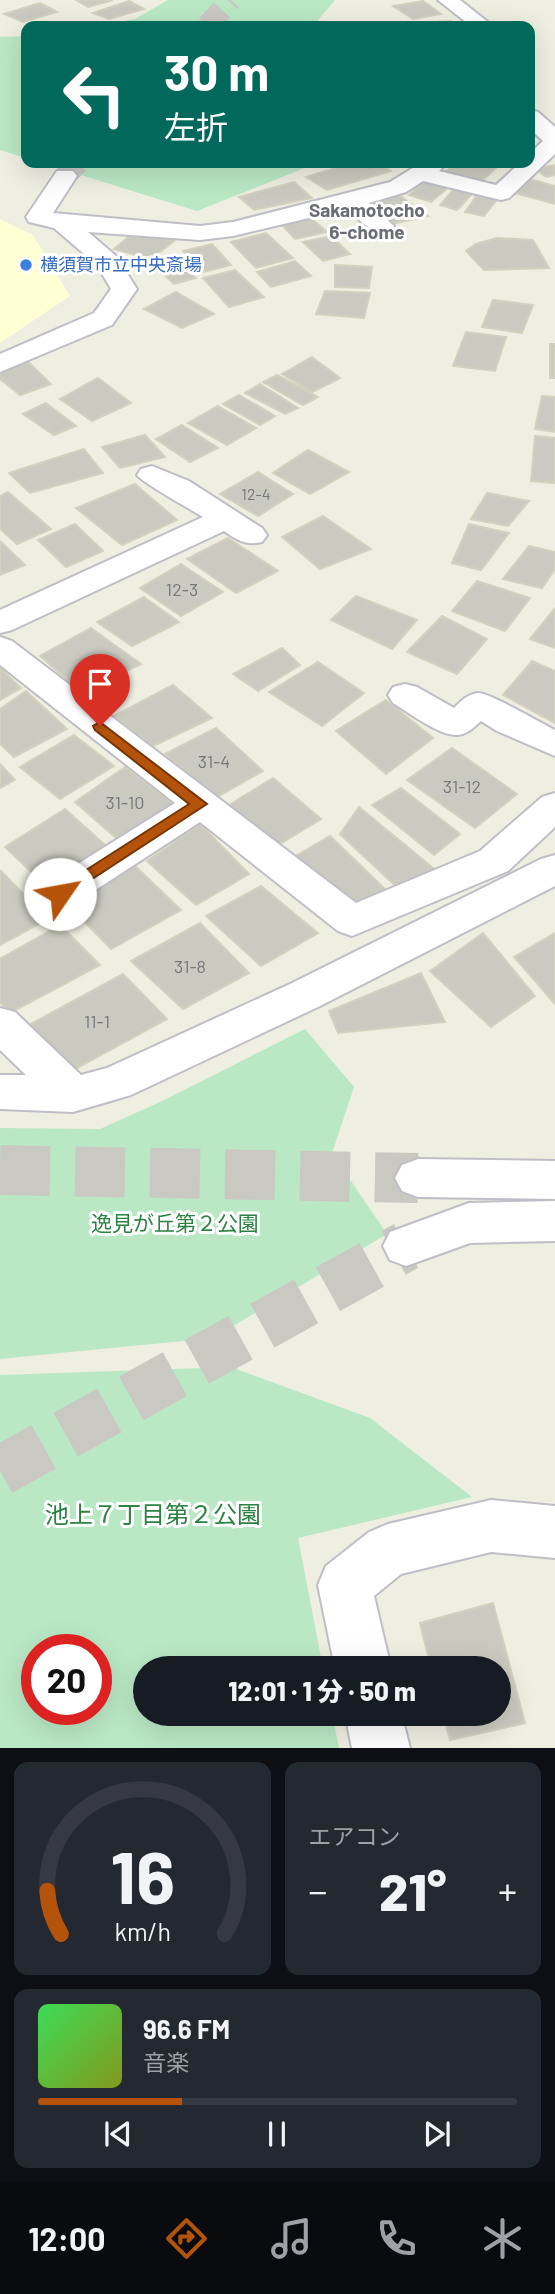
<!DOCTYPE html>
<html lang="ja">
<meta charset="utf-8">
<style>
:root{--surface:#171b24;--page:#242831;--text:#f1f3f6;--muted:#9ea1a6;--line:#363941;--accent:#b45309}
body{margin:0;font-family:Barlow,"Noto Sans JP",sans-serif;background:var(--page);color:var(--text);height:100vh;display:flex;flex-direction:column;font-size:26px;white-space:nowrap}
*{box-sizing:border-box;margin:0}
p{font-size:23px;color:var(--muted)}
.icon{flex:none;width:38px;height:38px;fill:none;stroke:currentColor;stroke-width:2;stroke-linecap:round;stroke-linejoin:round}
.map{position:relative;height:1748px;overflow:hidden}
.side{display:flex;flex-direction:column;gap:14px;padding:14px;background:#0d0f14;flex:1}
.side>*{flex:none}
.hud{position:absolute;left:21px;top:21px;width:514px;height:147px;border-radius:14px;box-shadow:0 7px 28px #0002;background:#00695c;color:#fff;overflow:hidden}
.speed{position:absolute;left:21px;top:1634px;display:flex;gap:14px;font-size:35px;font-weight:700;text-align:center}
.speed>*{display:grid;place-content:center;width:91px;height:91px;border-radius:50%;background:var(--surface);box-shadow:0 7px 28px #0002;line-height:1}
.speed .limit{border:10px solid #d22;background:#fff;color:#111}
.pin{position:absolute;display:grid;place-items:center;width:60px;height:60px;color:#fff;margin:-72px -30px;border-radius:50% 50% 50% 0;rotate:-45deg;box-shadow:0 0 7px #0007}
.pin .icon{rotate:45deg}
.me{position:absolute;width:77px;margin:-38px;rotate:57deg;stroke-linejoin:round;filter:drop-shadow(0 0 5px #0008)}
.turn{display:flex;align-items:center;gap:24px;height:147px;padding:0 28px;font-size:32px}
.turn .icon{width:91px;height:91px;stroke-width:2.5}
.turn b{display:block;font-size:49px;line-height:60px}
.big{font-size:52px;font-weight:800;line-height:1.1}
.side .tile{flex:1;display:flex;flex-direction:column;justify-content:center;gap:10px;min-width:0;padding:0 24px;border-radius:14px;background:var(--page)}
.side .dial{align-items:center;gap:0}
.dial svg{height:182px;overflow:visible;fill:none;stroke:var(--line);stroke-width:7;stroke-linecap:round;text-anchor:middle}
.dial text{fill:var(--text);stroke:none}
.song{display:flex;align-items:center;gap:21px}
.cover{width:84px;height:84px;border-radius:10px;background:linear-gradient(135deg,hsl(130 70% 55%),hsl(70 70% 35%))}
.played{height:7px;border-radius:4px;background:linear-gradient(90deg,var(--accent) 30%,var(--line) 30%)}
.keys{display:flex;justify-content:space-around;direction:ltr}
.heat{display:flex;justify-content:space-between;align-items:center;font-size:38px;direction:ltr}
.side .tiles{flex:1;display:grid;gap:14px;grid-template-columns:1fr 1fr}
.tile:last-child{grid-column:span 2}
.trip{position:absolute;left:133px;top:1656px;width:378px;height:70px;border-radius:35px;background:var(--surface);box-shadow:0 7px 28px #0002;font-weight:800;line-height:70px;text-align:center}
.dock{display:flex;height:112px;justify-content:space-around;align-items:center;background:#090b0e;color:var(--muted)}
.dock .icon{width:49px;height:49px}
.dock .active{color:var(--accent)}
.dock b{font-size:32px;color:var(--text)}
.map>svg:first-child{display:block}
</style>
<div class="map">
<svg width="555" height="1748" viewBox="0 0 555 1748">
<rect width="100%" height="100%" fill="#eeeee1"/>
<path fill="#ffffd5" d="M0,219L33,235L70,296L0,343Z"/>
<path fill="#bae8c5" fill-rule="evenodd" d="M168,0H335L313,26H96L135,19Z
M26,36V158L0,150V37Z
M42,163H317L197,211Z
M305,1029L354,1087L332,1153L387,1234L213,1338L0,1359V1128L100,1129L160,1102Z
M231,1367L370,1418L472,1497L298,1538L323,1668H145V1713H332L339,1748H0V1375ZM37,1650H96V1710H37Z"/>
<path fill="#cbcac0" stroke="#d3d1be" stroke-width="2" d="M76,0H113L88,7Z
M129,1L144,9L109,19L93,13Z
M423,1L441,14L413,19L393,6Z
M40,3L57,12L23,22L4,14Z
M451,21L455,26H419L415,23Z
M352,163H378L391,171L327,190L306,177Z
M457,163H481L497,167L480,183L443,173Z
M555,165V175L546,177L536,169Z
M522,177L555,186V204L511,192Z
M427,179L450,186L431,202L409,195Z
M294,182L312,198L254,210L239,197Z
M456,187L473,193L457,210L440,205Z
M480,191L499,197L484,216L465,212Z
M399,195L428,216L392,224L366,203Z
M310,217L327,232L295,239L280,223Z
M134,232L174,241L151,259L114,249Z
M266,233L293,258L256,268L231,242Z
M331,236L350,254L323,261L303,242Z
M497,238L533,240L549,268L484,270L466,251L476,244Z
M212,244L231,265L204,272L183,251Z
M175,257L196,278L174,284L154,265Z
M295,261L311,276L271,287L257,272Z
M335,265L372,267L369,288L335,287Z
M235,270L264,297L229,307L203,278Z
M325,291L370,293L364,318L316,314Z
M176,292L214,314L182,328L144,309Z
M493,300L533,305L522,333L482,327Z
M466,332L506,337L495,371L453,366Z
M550,344H555V378H550Z
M312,357L340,378L312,392L282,374Z
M26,360L51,384L20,395L0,379V373Z
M277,375L318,397L303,405L263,382Z
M98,378L131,403L92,421L60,399Z
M260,384L298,408L285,414L245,393Z
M239,395L275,416L260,425L223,404Z
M542,396L555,397V432L535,429Z
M46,403L76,426L54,435L23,414Z
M218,406L256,428L227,445L188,423Z
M182,425L218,448L190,462L156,439Z
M145,435L165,457L120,468L102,447Z
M535,436L555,438V483L531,481Z
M84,449L103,473L30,493L9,473Z
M308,450L349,472L310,494L273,473Z
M258,472L293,494L258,516L220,494Z
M135,484L177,520L122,545L76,508Z
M8,492L51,529L17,544L0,529V496Z
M487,493L529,501L508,526L471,519Z
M323,516L371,549L320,569L282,537Z
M75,524L103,551L66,567L38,540Z
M469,524L509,533L481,570L452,563Z
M228,538L278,571L236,593L187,559Z
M0,541L25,565L0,575Z
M529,546L555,552V569L542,588L503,579Z
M181,564L223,592L181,616L140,588Z
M477,581L530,598L505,631L452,611Z
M356,596L417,620L392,649L331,620Z
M144,597L179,622L132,646L97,622Z
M555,608V648L530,639Z
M442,616L487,639L457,674L407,652Z
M91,628L141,664L81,692L40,656Z
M282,648L300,665L258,691L233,674Z
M532,661L555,671V723L503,695Z
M318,662L364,693L322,726L269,692Z
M0,668L21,688L0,700Z
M173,685L212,718L153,746L114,716Z
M26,691L67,729L14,757L0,744V709Z
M386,700L433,738L386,774L336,731Z
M216,728L263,771L217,797L165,754Z
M74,735L114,766L60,799L20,767Z
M452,748L517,794L475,828L407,780Z
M0,764L15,780L0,788Z
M125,767L174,804L116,838L75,802Z
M273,778L321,819L278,845L229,805Z
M401,788L460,834L434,855L372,805Z
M359,807L433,868L401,891L340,834Z
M65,809L115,854L50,890L5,847Z
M200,824L249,874L196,905L147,861Z
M330,836L387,891L358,906L294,857Z
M133,864L181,910L111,949L68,905Z
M1,871L48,919L0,945V872Z
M261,886L318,933L261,966L206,916Z
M200,923L249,973L183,1009L131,961Z
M60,925L100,965L10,1013L0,1002V959Z
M483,933L535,996L491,1027L430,971Z
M555,933V1004L514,957Z
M421,973L445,1022L338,1033L329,1011Z
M123,974L167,1019L68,1073L27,1026Z
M493,1603L525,1723L450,1740L443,1713H499V1668H431L420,1623Z"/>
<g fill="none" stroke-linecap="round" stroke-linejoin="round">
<path stroke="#c9c9c2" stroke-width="22" stroke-dasharray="22 11" stroke-linecap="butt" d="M207,26L231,0
M65,176L78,163"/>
<path stroke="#c9c9c2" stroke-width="50" stroke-dasharray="50 25" stroke-linecap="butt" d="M0,1170L418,1178
M0,1471L406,1246"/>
<defs>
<path id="minor" d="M438,0H460L493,26H471Z
M530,110L538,112L555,127V154L509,198L501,200L423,181L406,192L369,203L394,226L391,231C372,236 360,220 347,209L233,236L200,240L88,232L116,256L137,289L112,325L0,372V354L94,313L111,289L97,265L54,228L29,222L26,217L57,171H73L77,176L53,213L200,226L233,222L390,182L421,163H447L439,171L496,185L520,163H530V153L543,141L530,129Z
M152,466L189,481L262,528L267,535L262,542C246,546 237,540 224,531L12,630L0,633V610L203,517C190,509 143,483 137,475L141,469Z
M0,637L12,641L356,903L480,851L542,797L555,793V827L508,871L352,936L338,931L200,822L74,904L60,908L46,904L41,894L46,884L175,803L0,665Z
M405,684L417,687L454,708C461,701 468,694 478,693C488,692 541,723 555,730V756L497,731L481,721C474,727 468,734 458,735C441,737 408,712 393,703L388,695L393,687Z
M555,855V886L320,1006L131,1095L73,1112L0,1109V1075H26L0,1050V1008L15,1012L81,1075L107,1068L290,984L541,859Z
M418,1159L555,1161V1199L418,1197L402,1191L395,1178L402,1165Z
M555,1201V1241L470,1243L406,1266L390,1260L383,1246L390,1232L469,1203Z
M491,1500L555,1506V1558L491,1552L401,1574L374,1596L391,1668H335L318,1585L326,1566L369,1532L388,1524Z
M345,1713H401L410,1748H352Z"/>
</defs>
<use href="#minor" stroke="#bebfc6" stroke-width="4"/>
<use href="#minor" fill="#fff" fill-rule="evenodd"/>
</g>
<path fill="#b45309" stroke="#753606" stroke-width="2" d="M100,722L207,804L60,900L52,894L55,890L189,804L95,730L93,726Z"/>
<circle fill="#3f7fe0" stroke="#fff" stroke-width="2.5" cx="26" cy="265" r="7"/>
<g text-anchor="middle" stroke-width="6" stroke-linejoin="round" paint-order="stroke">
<g font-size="16" fill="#76777a">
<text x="256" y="500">12-4</text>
</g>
<g font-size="18" fill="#366cbe" stroke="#fff" text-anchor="start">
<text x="40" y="271">横須賀市立中央斎場</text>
</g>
<g font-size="18" fill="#76777a">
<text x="182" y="596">12-3</text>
<text x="214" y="768">31-4</text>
<text x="462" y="793">31-12</text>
<text x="125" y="809">31-10</text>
<text x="190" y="973">31-8</text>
<text x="97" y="1028">11-1</text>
</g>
<g font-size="19" font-weight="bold" fill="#6a6d75" stroke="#fff">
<text x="367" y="217">Sakamotocho<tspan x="367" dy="22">6-chome</tspan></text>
</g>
<g font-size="21" fill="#2b8242" stroke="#fff">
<text x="175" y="1231">逸見が丘第２公園</text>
</g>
<g font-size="24" fill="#2b8242" stroke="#fff">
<text x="153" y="1523">池上７丁目第２公園</text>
</g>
</g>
</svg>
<div class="speed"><div class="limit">20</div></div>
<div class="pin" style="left:100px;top:726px;background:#d93025"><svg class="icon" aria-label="arrive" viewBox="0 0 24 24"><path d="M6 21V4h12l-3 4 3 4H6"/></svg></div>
<svg class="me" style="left:60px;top:894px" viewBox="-20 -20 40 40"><circle r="19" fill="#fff"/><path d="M0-13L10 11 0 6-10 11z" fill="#b45309"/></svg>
<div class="trip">12:01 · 1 分 · 50 m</div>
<div class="hud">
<div class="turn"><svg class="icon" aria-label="left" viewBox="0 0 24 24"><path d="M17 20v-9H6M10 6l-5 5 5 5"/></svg><div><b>30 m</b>左折</div></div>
</div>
</div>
<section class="side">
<div class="tiles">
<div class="tile dial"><svg viewBox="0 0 100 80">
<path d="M14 69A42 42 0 1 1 86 69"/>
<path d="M14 69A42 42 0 0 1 8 50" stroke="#b45309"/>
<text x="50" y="56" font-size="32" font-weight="700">16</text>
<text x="50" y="72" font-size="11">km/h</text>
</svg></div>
<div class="tile"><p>エアコン</p>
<div class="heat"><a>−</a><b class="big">21°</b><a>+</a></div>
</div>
<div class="tile">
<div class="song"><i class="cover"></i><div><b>96.6 FM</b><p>音楽</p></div></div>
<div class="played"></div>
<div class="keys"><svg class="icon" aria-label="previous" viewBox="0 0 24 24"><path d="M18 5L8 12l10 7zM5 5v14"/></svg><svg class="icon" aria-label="pause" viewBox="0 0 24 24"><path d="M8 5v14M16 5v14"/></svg><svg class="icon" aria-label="next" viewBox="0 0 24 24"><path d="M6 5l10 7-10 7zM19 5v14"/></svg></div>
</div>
</div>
</section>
<nav class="dock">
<b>12:00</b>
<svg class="icon active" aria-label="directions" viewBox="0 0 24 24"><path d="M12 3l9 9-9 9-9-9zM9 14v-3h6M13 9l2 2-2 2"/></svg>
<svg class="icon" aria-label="music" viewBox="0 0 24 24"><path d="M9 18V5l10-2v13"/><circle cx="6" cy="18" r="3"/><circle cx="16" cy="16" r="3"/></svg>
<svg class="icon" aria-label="phone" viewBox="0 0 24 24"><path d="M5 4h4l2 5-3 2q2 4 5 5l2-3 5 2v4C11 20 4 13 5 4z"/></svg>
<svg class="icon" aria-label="climate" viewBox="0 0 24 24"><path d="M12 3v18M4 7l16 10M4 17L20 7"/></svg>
</nav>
